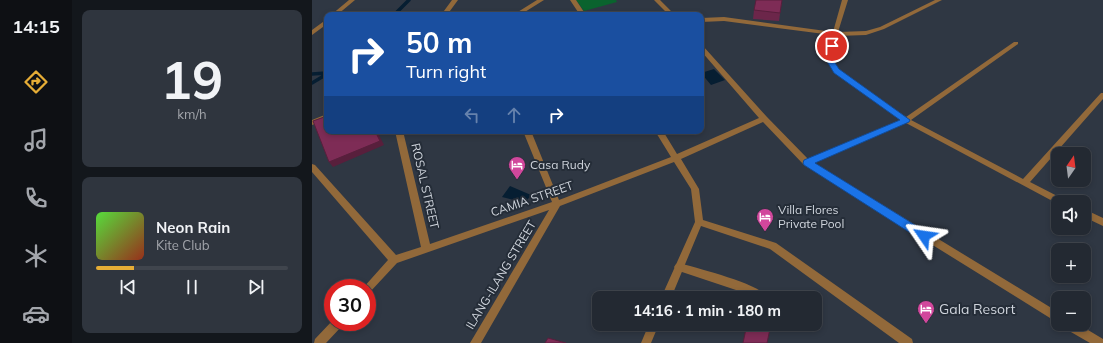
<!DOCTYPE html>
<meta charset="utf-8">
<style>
:root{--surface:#232932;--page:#2f353e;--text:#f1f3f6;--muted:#a3a6ac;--line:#40454d;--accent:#e6ad36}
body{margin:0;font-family:Mulish,sans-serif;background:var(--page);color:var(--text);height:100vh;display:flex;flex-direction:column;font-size:15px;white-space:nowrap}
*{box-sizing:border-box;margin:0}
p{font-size:13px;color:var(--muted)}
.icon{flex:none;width:22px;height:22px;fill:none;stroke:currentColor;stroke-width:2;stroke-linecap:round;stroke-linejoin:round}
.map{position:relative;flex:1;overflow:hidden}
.sheet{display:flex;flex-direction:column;gap:10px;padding:10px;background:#13171c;width:240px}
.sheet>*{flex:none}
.hud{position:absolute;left:12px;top:12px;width:380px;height:122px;border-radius:8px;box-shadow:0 2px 6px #0003,0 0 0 1px var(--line);background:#1a4fa0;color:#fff;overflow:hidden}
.needle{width:26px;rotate:14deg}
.buttons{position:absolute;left:739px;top:147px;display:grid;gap:8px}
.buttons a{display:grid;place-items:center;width:40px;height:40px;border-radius:8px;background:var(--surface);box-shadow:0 2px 6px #0003,0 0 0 1px var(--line);font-size:20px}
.speed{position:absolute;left:12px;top:279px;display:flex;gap:8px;font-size:20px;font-weight:700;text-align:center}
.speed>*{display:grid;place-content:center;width:52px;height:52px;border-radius:50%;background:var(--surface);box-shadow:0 2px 6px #0003,0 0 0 1px var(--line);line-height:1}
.speed .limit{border:6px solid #d22;background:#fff;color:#111}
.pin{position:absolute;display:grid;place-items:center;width:34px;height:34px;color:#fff;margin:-17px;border:2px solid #fff;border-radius:50%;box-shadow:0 1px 4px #0007}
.me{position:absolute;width:44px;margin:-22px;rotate:302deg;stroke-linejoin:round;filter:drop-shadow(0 0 3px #0008)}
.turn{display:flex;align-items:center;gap:14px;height:84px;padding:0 16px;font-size:18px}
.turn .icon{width:52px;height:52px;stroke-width:2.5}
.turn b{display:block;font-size:28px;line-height:34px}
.lanes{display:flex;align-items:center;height:38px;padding:0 16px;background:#0003;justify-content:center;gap:20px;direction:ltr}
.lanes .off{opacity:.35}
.sheet .widget{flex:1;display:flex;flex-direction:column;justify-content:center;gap:6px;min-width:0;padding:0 14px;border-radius:8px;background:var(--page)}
.sheet .dial{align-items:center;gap:0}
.dial b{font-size:52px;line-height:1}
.song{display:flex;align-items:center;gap:12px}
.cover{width:48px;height:48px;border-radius:6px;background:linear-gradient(135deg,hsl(110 70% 55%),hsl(10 70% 35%))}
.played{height:4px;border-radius:2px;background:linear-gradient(90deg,var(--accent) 20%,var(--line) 20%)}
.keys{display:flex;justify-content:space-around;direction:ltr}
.trip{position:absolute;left:280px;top:291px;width:230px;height:40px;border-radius:8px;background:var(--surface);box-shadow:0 2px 6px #0003,0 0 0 1px var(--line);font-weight:700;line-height:40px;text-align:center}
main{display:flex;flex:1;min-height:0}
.tabs{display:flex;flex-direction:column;width:72px;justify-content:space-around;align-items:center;background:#0e1014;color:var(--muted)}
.tabs .icon{width:28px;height:28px}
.tabs .selected{color:var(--accent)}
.tabs b{font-size:18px;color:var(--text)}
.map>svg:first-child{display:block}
</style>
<main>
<nav class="tabs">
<b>14:15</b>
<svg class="icon selected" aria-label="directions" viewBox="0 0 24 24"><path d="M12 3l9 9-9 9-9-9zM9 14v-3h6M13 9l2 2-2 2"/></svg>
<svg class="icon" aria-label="music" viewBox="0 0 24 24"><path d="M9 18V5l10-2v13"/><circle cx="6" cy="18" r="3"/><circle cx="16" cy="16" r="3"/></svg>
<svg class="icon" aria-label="phone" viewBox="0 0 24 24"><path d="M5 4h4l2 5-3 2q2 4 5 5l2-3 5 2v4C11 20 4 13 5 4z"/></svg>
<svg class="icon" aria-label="climate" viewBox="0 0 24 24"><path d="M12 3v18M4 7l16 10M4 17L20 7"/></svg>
<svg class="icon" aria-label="car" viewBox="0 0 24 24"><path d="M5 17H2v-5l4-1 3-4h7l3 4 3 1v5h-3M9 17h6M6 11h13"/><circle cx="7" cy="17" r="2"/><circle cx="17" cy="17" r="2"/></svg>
</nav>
<section class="sheet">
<div class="widget dial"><b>19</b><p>km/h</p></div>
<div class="widget">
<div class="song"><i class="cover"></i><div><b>Neon Rain</b><p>Kite Club</p></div></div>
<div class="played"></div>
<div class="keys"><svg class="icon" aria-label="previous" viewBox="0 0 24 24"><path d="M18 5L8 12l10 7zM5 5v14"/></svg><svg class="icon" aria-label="pause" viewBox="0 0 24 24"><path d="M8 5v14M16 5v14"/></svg><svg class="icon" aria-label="next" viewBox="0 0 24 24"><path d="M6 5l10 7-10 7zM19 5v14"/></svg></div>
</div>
</section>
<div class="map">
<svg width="791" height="343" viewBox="0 0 791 343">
<rect width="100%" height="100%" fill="#2f3743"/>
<path fill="#0a632e" d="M264,0H304L305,2L272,11Z"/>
<path fill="#061e32" d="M402,69L413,80L399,85L389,73Z
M198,186L219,195L213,203L190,197Z"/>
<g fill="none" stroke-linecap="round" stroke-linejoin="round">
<path stroke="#061e32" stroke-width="3.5" d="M82,15L97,0
M0,74L14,73
M0,83L15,74"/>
<path fill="#92693a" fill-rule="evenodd" d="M367,263C384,268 450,284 456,298H442L436,294L364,270L362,267L364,264Z
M489,324H500V325L499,329L495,330L491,329Z"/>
<path fill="#92693a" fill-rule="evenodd" d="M37,0H43L25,15H19Z
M140,0H146L135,15H129Z
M225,0H232L208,15H201Z
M258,0H264L274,15H268Z
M342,0H348L363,15H357Z
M530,0H536L526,32L554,31L568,27L623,0H630L572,29L554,35L525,36L519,58L527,70L594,117L702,42H706V44L599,120L711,179L789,93H791V99L718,182L753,200L754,202H746V204L594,123L502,163L746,312V323L492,165L451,122L369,159L387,189L391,220L464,243L600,339L601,343H587L458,249L389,226L359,298H349L383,222L379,189L362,162L248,206L169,343H158L237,210L85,263L58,292L55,294V288H51L76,260L0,172V164L3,165L84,255L109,247L83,131H91L118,244L240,202L211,131H219L247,200L359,157L343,131H351L365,154L447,118L389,51V45L391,46L455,117L496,159L588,120L523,72L513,58L520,35L412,21L389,22V18L412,17L521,32Z
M15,19V24L0,35V30Z
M15,114V119L0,125V120Z
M772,209L791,218V226L772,217Z
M21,320V322H31L30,326L14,343H2L3,339Z
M337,324H347L339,343H329Z
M751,324H766L791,339V343H778L752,328Z"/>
</g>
<path fill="#6c264a" d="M470,0L467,21L441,19L442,10Z"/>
<path fill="#581f3c" d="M63,131H65L72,145L21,167L17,162Z"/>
<path fill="#7e2c56" stroke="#581f3c" d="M444,0H470L468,13L442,10Z
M15,116V131H63L68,141L17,162L1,121Z
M435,324H459L455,343H431Z
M236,338L254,343H233Z"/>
<path fill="#1a73e8" stroke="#114b97" d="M520,44L523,46L520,58L527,69L598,120L597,122L503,163L616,233L617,236L616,239L612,240L608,239L492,165L491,163L492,160L588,120L522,73L513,58L516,46Z"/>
<defs>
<symbol id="hotel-pin" viewBox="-11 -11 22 30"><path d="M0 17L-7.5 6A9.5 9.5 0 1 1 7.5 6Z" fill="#d1479c" stroke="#252d38"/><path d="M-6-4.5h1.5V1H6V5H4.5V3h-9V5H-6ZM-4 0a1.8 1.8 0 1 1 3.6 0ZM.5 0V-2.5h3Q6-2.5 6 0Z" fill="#fff"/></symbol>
</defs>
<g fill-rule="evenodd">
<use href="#hotel-pin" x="195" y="155" width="20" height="27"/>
<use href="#hotel-pin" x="443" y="207" width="20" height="27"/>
<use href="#hotel-pin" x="604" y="299" width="20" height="27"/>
</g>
<g text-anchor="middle" stroke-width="4" stroke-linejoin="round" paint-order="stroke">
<g font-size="12" fill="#cfd4dc" stroke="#252d38" text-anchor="start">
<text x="218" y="169">Casa Rudy</text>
<text x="466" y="214">Villa Flores<tspan x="466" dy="14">Private Pool</tspan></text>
</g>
<g font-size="12" fill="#cfd4dc" stroke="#252d38">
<text transform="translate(113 186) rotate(77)" y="4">ROSAL STREET</text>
<text transform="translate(220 199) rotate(-19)" y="4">CAMIA STREET</text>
<text transform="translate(189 275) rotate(-59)" y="4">ILANG-ILANG STREET</text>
</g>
<g font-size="14" fill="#cfd4dc" stroke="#252d38" text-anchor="start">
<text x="627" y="314">Gala Resort</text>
</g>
</g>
</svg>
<div class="buttons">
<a><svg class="needle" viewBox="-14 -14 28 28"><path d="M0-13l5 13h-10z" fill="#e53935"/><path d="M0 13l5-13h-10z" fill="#a3a6ac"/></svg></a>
<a><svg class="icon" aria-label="sound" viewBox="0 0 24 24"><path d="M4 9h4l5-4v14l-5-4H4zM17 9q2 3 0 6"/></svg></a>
<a>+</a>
<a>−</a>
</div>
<div class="speed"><div class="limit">30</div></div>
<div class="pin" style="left:520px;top:46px;background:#d93025"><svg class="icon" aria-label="arrive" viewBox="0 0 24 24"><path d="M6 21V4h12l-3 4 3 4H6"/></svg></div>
<svg class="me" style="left:612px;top:236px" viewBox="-20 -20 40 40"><path d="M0-17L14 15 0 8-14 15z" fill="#1a73e8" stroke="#fff" stroke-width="4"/></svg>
<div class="trip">14:16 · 1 min · 180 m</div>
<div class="hud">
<div class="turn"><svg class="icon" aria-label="right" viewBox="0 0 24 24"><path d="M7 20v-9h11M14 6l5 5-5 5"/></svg><div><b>50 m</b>Turn right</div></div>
<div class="lanes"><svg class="icon off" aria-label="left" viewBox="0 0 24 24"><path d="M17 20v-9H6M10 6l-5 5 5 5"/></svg><svg class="icon off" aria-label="ahead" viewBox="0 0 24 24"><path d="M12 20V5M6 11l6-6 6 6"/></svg><svg class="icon" aria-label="right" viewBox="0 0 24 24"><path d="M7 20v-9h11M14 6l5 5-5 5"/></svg></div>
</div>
</div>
</main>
